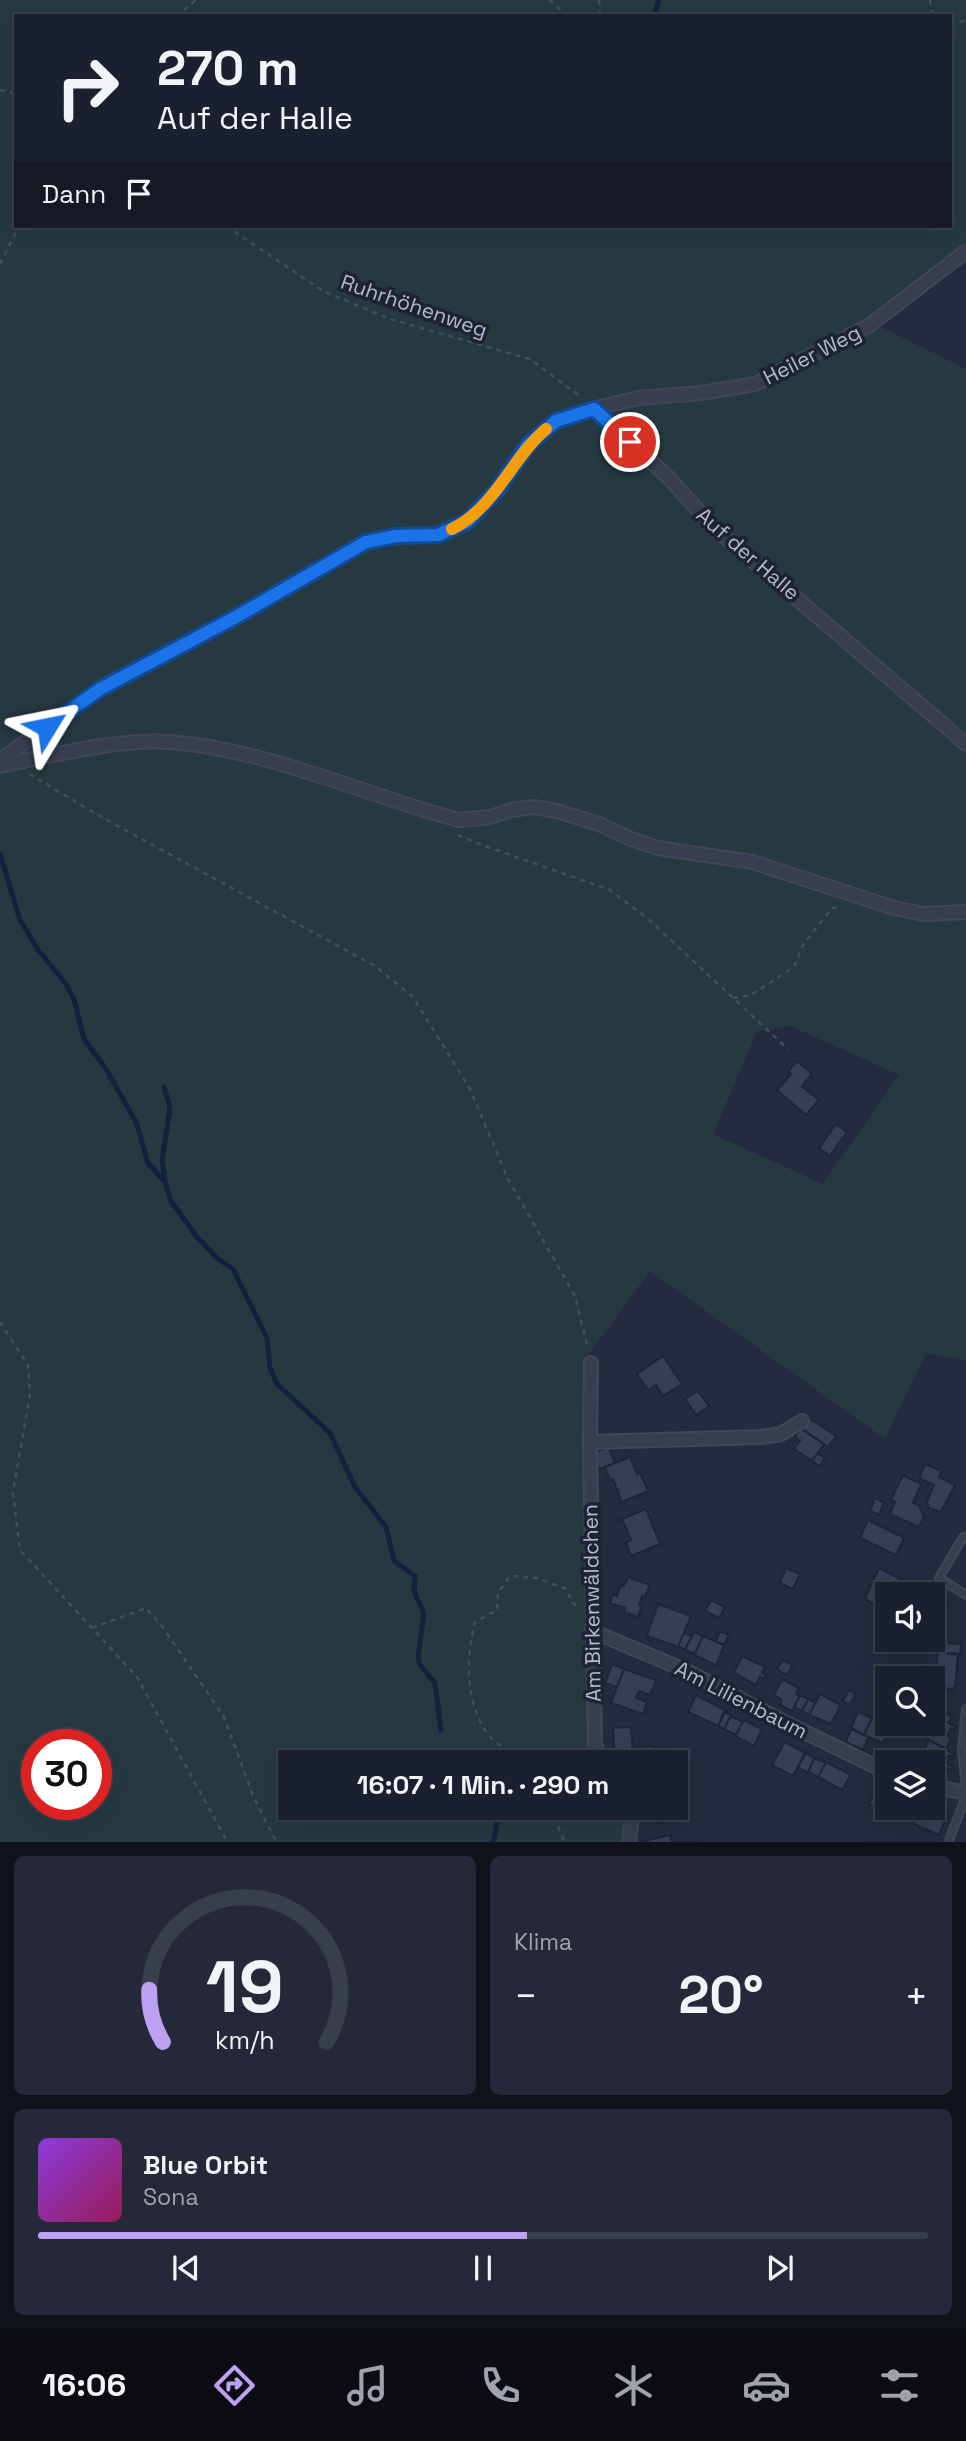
<!DOCTYPE html>
<html lang="de">
<meta charset="utf-8">
<style>
:root{--surface:#1b2030;--page:#242838;--text:#f1f3f6;--muted:#a0a3ab;--line:#393e4c;--accent:#bca0f2}
body{margin:0;font-family:"Space Grotesk",sans-serif;background:var(--page);color:var(--text);height:100vh;display:flex;flex-direction:column;font-size:26px;white-space:nowrap}
*{box-sizing:border-box;margin:0}
p{font-size:23px;color:var(--muted)}
.icon{flex:none;width:38px;height:38px;fill:none;stroke:currentColor;stroke-width:2;stroke-linecap:round;stroke-linejoin:round}
.map{position:relative;height:1842px;overflow:hidden}
.panel{display:flex;flex-direction:column;gap:14px;padding:14px;background:#0f121a;flex:1}
.panel>*{flex:none}
.top-card{position:absolute;left:14px;top:14px;width:938px;height:214px;border-radius:0px;box-shadow:0 7px 28px #0002,0 0 0 2px var(--line);background:#1b2030;color:var(--text);overflow:hidden}
.fabs{position:absolute;left:875px;top:1582px;display:grid;gap:14px}
.fabs a{display:grid;place-items:center;width:70px;height:70px;border-radius:0px;background:var(--surface);box-shadow:0 7px 28px #0002,0 0 0 2px var(--line);font-size:35px}
.speed{position:absolute;left:21px;top:1729px;display:flex;gap:14px;font-size:35px;font-weight:700;text-align:center}
.speed>*{display:grid;place-content:center;width:91px;height:91px;border-radius:50%;background:var(--surface);box-shadow:0 7px 28px #0002,0 0 0 2px var(--line);line-height:1}
.speed .limit{border:10px solid #d22;background:#fff;color:#111}
.pin{position:absolute;display:grid;place-items:center;width:60px;height:60px;color:#fff;margin:-30px;border:4px solid #fff;border-radius:50%;box-shadow:0 2px 7px #0007}
.me{position:absolute;width:77px;margin:-38px;rotate:55deg;stroke-linejoin:round;filter:drop-shadow(0 0 5px #0008)}
.turn{display:flex;align-items:center;gap:24px;height:147px;padding:0 28px;font-size:32px}
.turn .icon{width:91px;height:91px;stroke-width:2.5}
.turn b{display:block;font-size:49px;line-height:60px}
.then{display:flex;align-items:center;height:66px;padding:0 28px;background:#0003;gap:14px;font-size:26px}
.big{font-size:52px;font-weight:700;line-height:1.1}
.panel .tile{flex:1;display:flex;flex-direction:column;justify-content:center;gap:10px;min-width:0;padding:0 24px;border-radius:10px;background:var(--page)}
.panel .dial{align-items:center;gap:0}
.dial svg{height:182px;overflow:visible;fill:none;stroke:var(--line);stroke-width:7;stroke-linecap:round;text-anchor:middle}
.dial text{fill:var(--text);stroke:none}
.song{display:flex;align-items:center;gap:21px}
.cover{width:84px;height:84px;border-radius:10px;background:linear-gradient(135deg,hsl(270 70% 55%),hsl(330 70% 35%))}
.played{height:7px;border-radius:4px;background:linear-gradient(90deg,var(--accent) 55%,var(--line) 55%)}
.keys{display:flex;justify-content:space-around;direction:ltr}
.heat{display:flex;justify-content:space-between;align-items:center;font-size:38px;direction:ltr}
.panel .tiles{flex:1;display:grid;gap:14px;grid-template-columns:1fr 1fr}
.tile:last-child{grid-column:span 2}
.trip{position:absolute;left:278px;top:1750px;width:410px;height:70px;border-radius:0px;background:var(--surface);box-shadow:0 7px 28px #0002,0 0 0 2px var(--line);font-weight:700;line-height:70px;text-align:center}
.menu{display:flex;height:112px;justify-content:space-around;align-items:center;background:#0b0d13;color:var(--muted)}
.menu .icon{width:49px;height:49px}
.menu .selected{color:var(--accent)}
.menu b{font-size:32px;color:var(--text)}
.map>svg:first-child{display:block}
</style>
<div class="map">
<svg width="966" height="1843" viewBox="0 0 966 1843">
<rect width="100%" height="100%" fill="#242b40"/>
<path fill="#263941" fill-rule="evenodd" d="M0,0H966V247L964,251L869,323L743,388L756,386L875,324L966,369V736L742,548L691,500L687,506L710,529L966,750V909C889,922 790,859 710,850L893,910C917,915 942,919 966,915V1361L926,1353L885,1439L650,1271L587,1357L590,1746L598,1762H290V1808H620L625,1817L623,1842L0,1843ZM16,16H950V226H16ZM791,1026L899,1075L823,1184L713,1134L757,1031ZM37,1745H96V1804H37Z"/>
<g fill="none" stroke-linecap="round" stroke-linejoin="round">
<path stroke="#161f3f" stroke-width="5" d="M654,16L659,0
M0,854L20,920L39,951L66,984L74,999L84,1039L106,1069L136,1122L148,1163L165,1182L171,1201L196,1236L218,1259L233,1269L267,1338L270,1368L277,1384L330,1433L355,1487L386,1527L394,1561L415,1576L414,1591L424,1614L418,1656L420,1665L435,1683L441,1730
M164,1087L170,1108L162,1160L165,1180
M458,1760L459,1762
M493,1843L500,1808"/>
</g>
<path fill="#363e56" stroke="#1f2437" stroke-width="2" d="M797,1061L812,1074L802,1086L819,1100L806,1115L777,1090L791,1074L788,1071Z
M836,1124L847,1132L830,1156L819,1148Z
M663,1356L682,1384L663,1396L656,1385L648,1390L637,1374Z
M698,1391L709,1406L696,1415L685,1399Z
M811,1419L836,1436L828,1447L803,1430Z
M801,1428L824,1444L812,1461L794,1449L800,1441L795,1437Z
M608,1447L615,1463L599,1469L592,1453Z
M817,1453L825,1458L819,1466L812,1461Z
M630,1457L637,1474L640,1473L648,1491L622,1502L613,1479L610,1480L605,1467Z
M925,1464L942,1471L939,1477L955,1485L941,1512L929,1508L927,1502L934,1485L919,1478Z
M903,1475L921,1484L913,1503L919,1505L924,1517L919,1527L890,1514L895,1502L891,1500Z
M875,1498L884,1503L879,1515L870,1511Z
M646,1509L660,1544L631,1556L626,1543L631,1540L622,1519L617,1521Z
M868,1520L904,1538L896,1555L860,1538Z
M786,1568L800,1574L793,1589L780,1583Z
M879,1568L905,1581L898,1594H890L882,1591L876,1605L865,1599Z
M628,1577L650,1585L645,1597L642,1596L639,1605L642,1606L638,1617L624,1612L625,1608L610,1603L613,1594L617,1596L621,1585L624,1586Z
M933,1599L941,1603L933,1619Z
M711,1600L725,1607L719,1618L705,1611Z
M942,1601L948,1604L943,1616L936,1613Z
M658,1604L691,1616L678,1647L647,1636Z
M720,1631L729,1635L724,1645L716,1641Z
M694,1632L703,1636L695,1654L685,1650Z
M684,1633L692,1636L685,1649L678,1647Z
M703,1636L724,1645L716,1665L694,1655Z
M945,1643L961,1644L960,1655L945,1653Z
M938,1652L958,1654L955,1688L933,1691V1678H925L936,1675Z
M742,1656L765,1667L762,1673L766,1675L764,1679L760,1677L756,1685L734,1673Z
M783,1660L793,1665L787,1675L777,1669Z
M612,1664L624,1669L617,1687L605,1683Z
M624,1669L656,1680L650,1695L639,1691L636,1698L647,1702L643,1714L611,1703Z
M782,1679L799,1688L796,1694L800,1696L792,1711L780,1705L782,1700L774,1695Z
M849,1690L856,1694L850,1705L843,1701Z
M820,1694L841,1705L831,1724L809,1715Z
M696,1695L725,1710L718,1726L688,1712Z
M800,1695L808,1699L802,1711L794,1707Z
M808,1699L815,1703L809,1715L802,1711Z
M939,1710L952,1717L949,1723L936,1716Z
M725,1712L731,1715L724,1729L718,1726Z
M858,1712L872,1718L864,1735L851,1728Z
M933,1715L956,1727L955,1730L951,1728L947,1736L925,1724H933Z
M731,1716L743,1722L736,1735L724,1729Z
M886,1716L887,1724H892L883,1743L864,1735L872,1718L883,1723Z
M744,1720L762,1729L754,1746L735,1736Z
M631,1727L634,1762H615L613,1728Z
M930,1727L955,1741L954,1743L950,1741L946,1749L924,1737Z
M851,1729L869,1737L863,1750L846,1742Z
M929,1740L954,1754L953,1757L949,1755L944,1763L923,1751Z
M785,1742L805,1753L793,1776L772,1765Z
M654,1746L655,1762H634L632,1747Z
M895,1747L901,1750L893,1762L888,1759Z
M901,1750L908,1754L903,1762H895Z
M806,1753L814,1758L808,1773L798,1767Z
M928,1753L953,1767L951,1770L948,1768L943,1776L933,1770V1762H923Z
M814,1758L826,1763L818,1777L808,1772Z
M826,1762L851,1775L842,1790L818,1777Z
M877,1787L887,1791V1808H891L889,1813L869,1804Z
M676,1794L684,1810L657,1824L649,1808H676Z
M933,1807L948,1814L939,1835L914,1824L921,1808Z
M891,1808H901L895,1823L886,1819Z
M908,1808H921L917,1818L906,1813Z
M670,1835L672,1843H644V1841Z"/>
<g fill="none" stroke-linecap="round" stroke-linejoin="round">
<defs>
<path id="lane" d="M963,1537L939,1578L966,1595
M966,1709L962,1750L966,1787
M948,1843L966,1796"/>
<path id="street" d="M594,409L670,479L711,525L966,744
M0,760L100,689L236,617L366,542L396,536L438,535L468,521L497,490L528,445L556,421L583,411L639,398L701,393L755,384L870,325L965,252
M0,766C49,756 121,738 170,742C270,750 363,795 459,820L490,817L511,810L534,807L557,811L599,824L631,839L658,848L752,862L894,908L924,914L966,912
M591,1363L590,1442L595,1745L604,1762
M590,1442L761,1437L781,1434L802,1421
M592,1631L687,1671L786,1723L887,1772
M933,1786L966,1793
M627,1808L632,1816L629,1843"/>
</defs>
<use href="#lane" stroke="#414659" stroke-width="10"/>
<use href="#street" stroke="#414659" stroke-width="16"/>
<path stroke="#3f5259" stroke-width="2.5" stroke-dasharray="5 5" stroke-linecap="butt" d="M549,0L568,16
M599,0L600,16
M930,0L932,16
M176,16L196,0
M950,25L966,20
M0,90L16,94
M226,226L323,291L390,319L530,359L581,397
M0,264L19,226
M29,774L105,819L375,966L413,997L470,1089L508,1179L575,1296L588,1349
M458,835L482,845L610,890L647,918L788,1049
M733,998L751,995L794,967L803,945L832,908L842,907
M0,1322L28,1365L30,1394L13,1492L20,1550L137,1677L228,1843
M92,1628L146,1608L162,1626L224,1717L254,1798L277,1843
M526,1762C512,1754 498,1746 487,1733C465,1703 466,1656 475,1622L497,1610L498,1593L510,1576L537,1578L566,1589L573,1603L579,1608
M550,1808L565,1843"/>
<use href="#lane" stroke="#383d50" stroke-width="6"/>
<use href="#street" stroke="#383d50" stroke-width="12"/>
</g>
<g fill="none" stroke-linecap="round" stroke-linejoin="round">
<defs>
<path id="route" d="M47,727L100,689L236,617L366,542L396,536L438,535L468,521L497,490L528,445L556,421L594,409L630,442"/>
</defs>
<use href="#route" stroke="#114b97" stroke-width="18"/>
<use href="#route" stroke="#1a73e8" stroke-width="12"/>
<path stroke="#f59e0b" stroke-width="12" d="M452,529C495,508 511,459 546,429"/>
</g>
<g text-anchor="middle" stroke-width="7" stroke-linejoin="round" paint-order="stroke">
<g font-size="21" fill="#b4b9cb" stroke="#1d2235">
<text transform="translate(414 306) rotate(19)" y="7">Ruhrhöhenweg</text>
<text transform="translate(812 355) rotate(-27)" y="7">Heiler Weg</text>
<text transform="translate(748 554) rotate(41)" y="7">Auf der Halle</text>
<text transform="translate(592 1603) rotate(-91)" y="7">Am Birkenwäldchen</text>
<text transform="translate(741 1700) rotate(27)" y="7">Am Lilienbaum</text>
</g>
</g>
</svg>
<div class="fabs">
<a><svg class="icon" aria-label="sound" viewBox="0 0 24 24"><path d="M4 9h4l5-4v14l-5-4H4zM17 9q2 3 0 6"/></svg></a>
<a><svg class="icon" aria-label="search" viewBox="0 0 24 24"><circle cx="10" cy="10" r="6"/><path d="M15 15l6 6"/></svg></a>
<a><svg class="icon" aria-label="layers" viewBox="0 0 24 24"><path d="M12 4l9 5-9 5-9-5zM3 14l9 5 9-5"/></svg></a>
</div>
<div class="speed"><div class="limit">30</div></div>
<div class="pin" style="left:630px;top:442px;background:#d93025"><svg class="icon" aria-label="arrive" viewBox="0 0 24 24"><path d="M6 21V4h12l-3 4 3 4H6"/></svg></div>
<svg class="me" style="left:47px;top:727px" viewBox="-20 -20 40 40"><path d="M0-17L14 15 0 8-14 15z" fill="#1a73e8" stroke="#fff" stroke-width="4"/></svg>
<div class="trip">16:07 · 1 Min. · 290 m</div>
<div class="top-card">
<div class="turn"><svg class="icon" aria-label="right" viewBox="0 0 24 24"><path d="M7 20v-9h11M14 6l5 5-5 5"/></svg><div><b>270 m</b>Auf der Halle</div></div>
<div class="then">Dann<svg class="icon" aria-label="arrive" viewBox="0 0 24 24"><path d="M6 21V4h12l-3 4 3 4H6"/></svg></div>
</div>
</div>
<section class="panel">
<div class="tiles">
<div class="tile dial"><svg viewBox="0 0 100 80">
<path d="M14 69A42 42 0 1 1 86 69"/>
<path d="M14 69A42 42 0 0 1 8 46" stroke="#bca0f2"/>
<text x="50" y="56" font-size="32" font-weight="700">19</text>
<text x="50" y="72" font-size="11">km/h</text>
</svg></div>
<div class="tile"><p>Klima</p>
<div class="heat"><a>−</a><b class="big">20°</b><a>+</a></div>
</div>
<div class="tile">
<div class="song"><i class="cover"></i><div><b>Blue Orbit</b><p>Sona</p></div></div>
<div class="played"></div>
<div class="keys"><svg class="icon" aria-label="previous" viewBox="0 0 24 24"><path d="M18 5L8 12l10 7zM5 5v14"/></svg><svg class="icon" aria-label="pause" viewBox="0 0 24 24"><path d="M8 5v14M16 5v14"/></svg><svg class="icon" aria-label="next" viewBox="0 0 24 24"><path d="M6 5l10 7-10 7zM19 5v14"/></svg></div>
</div>
</div>
</section>
<nav class="menu">
<b>16:06</b>
<svg class="icon selected" aria-label="directions" viewBox="0 0 24 24"><path d="M12 3l9 9-9 9-9-9zM9 14v-3h6M13 9l2 2-2 2"/></svg>
<svg class="icon" aria-label="music" viewBox="0 0 24 24"><path d="M9 18V5l10-2v13"/><circle cx="6" cy="18" r="3"/><circle cx="16" cy="16" r="3"/></svg>
<svg class="icon" aria-label="phone" viewBox="0 0 24 24"><path d="M5 4h4l2 5-3 2q2 4 5 5l2-3 5 2v4C11 20 4 13 5 4z"/></svg>
<svg class="icon" aria-label="climate" viewBox="0 0 24 24"><path d="M12 3v18M4 7l16 10M4 17L20 7"/></svg>
<svg class="icon" aria-label="car" viewBox="0 0 24 24"><path d="M5 17H2v-5l4-1 3-4h7l3 4 3 1v5h-3M9 17h6M6 11h13"/><circle cx="7" cy="17" r="2"/><circle cx="17" cy="17" r="2"/></svg>
<svg class="icon" aria-label="filters" viewBox="0 0 24 24"><path d="M4 7h16M4 17h16"/><circle cx="9" cy="7" r="2"/><circle cx="15" cy="17" r="2"/></svg>
</nav>
